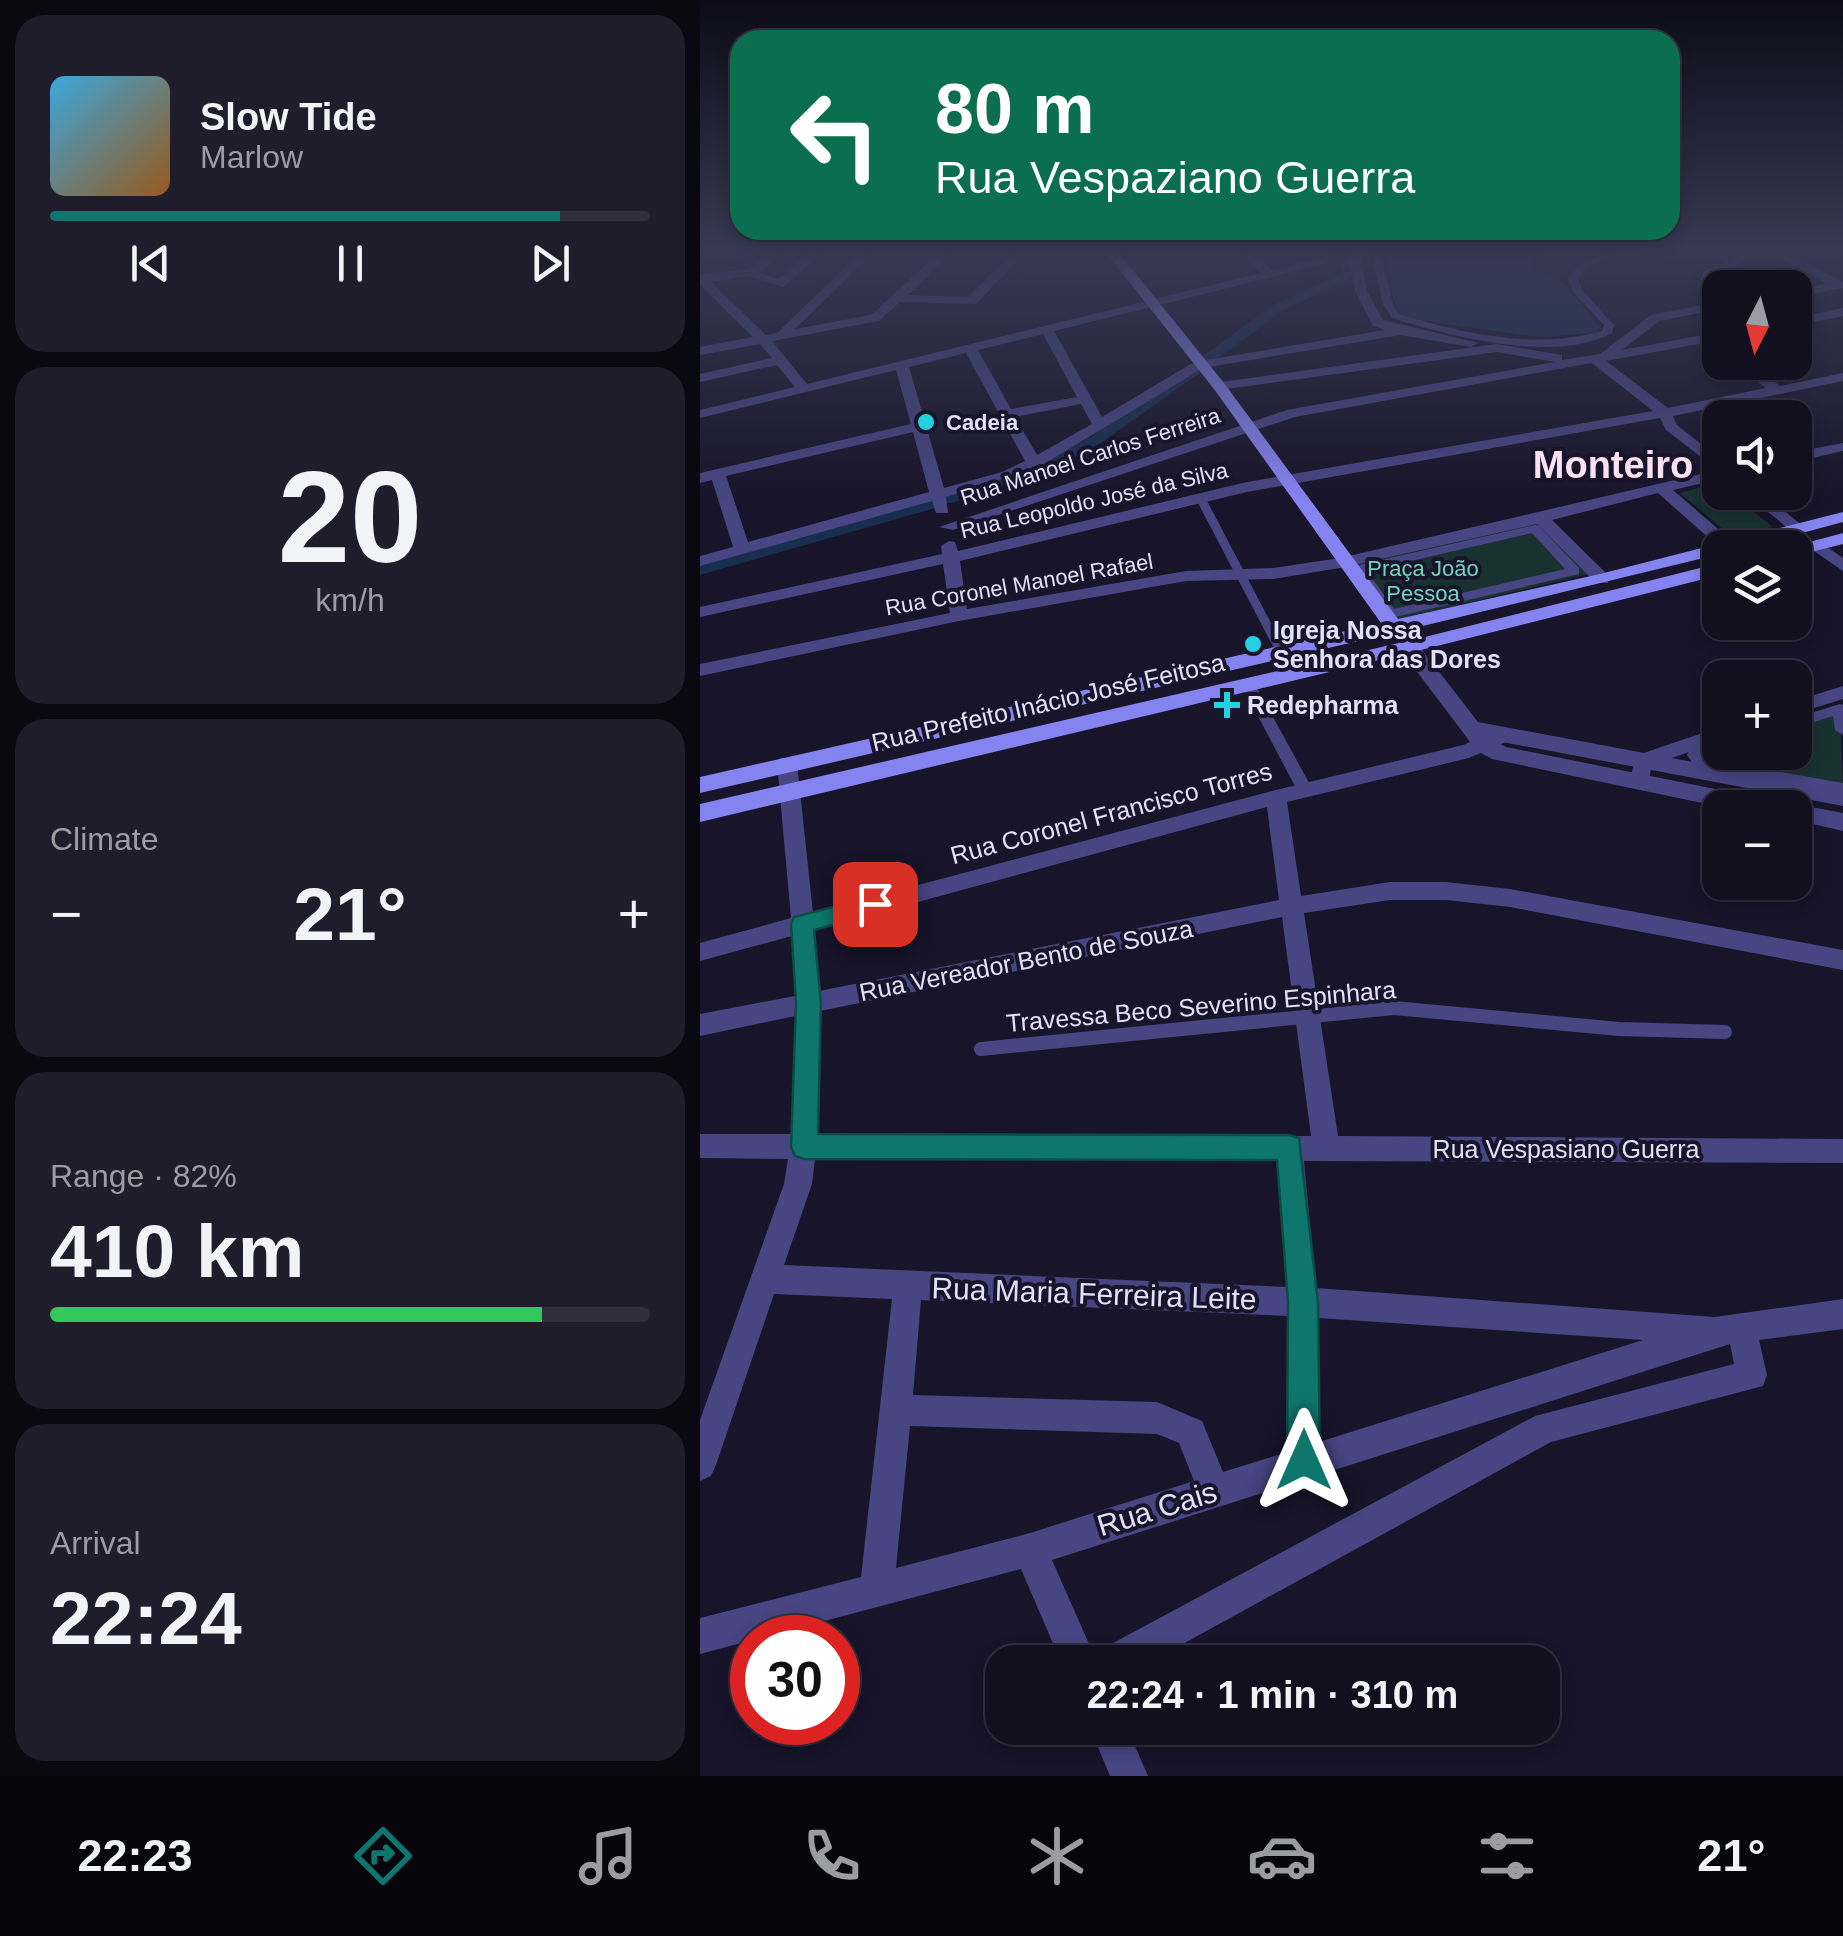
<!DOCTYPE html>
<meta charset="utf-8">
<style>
:root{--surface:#120f1f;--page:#1f1d2c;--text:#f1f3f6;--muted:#9c9ca4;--line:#312f3d;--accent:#0f766e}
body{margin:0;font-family:Helvetica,sans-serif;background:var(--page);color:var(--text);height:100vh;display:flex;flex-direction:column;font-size:38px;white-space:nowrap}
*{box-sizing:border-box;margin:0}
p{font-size:32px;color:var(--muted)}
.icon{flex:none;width:55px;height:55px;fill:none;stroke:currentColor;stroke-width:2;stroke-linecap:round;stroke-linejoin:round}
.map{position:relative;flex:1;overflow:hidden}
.drawer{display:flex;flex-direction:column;gap:15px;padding:15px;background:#0a0811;width:700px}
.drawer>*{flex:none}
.guide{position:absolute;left:30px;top:30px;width:950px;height:210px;border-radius:30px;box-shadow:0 5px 15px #0003,0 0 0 2px var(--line);background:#0b6e4f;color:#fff;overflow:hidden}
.needle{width:65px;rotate:186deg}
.fabs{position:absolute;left:1002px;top:270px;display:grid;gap:20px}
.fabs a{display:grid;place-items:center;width:110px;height:110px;border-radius:20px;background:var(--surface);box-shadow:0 5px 15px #0003,0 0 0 2px var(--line);font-size:50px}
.speed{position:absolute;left:30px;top:1615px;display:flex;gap:20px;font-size:50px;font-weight:700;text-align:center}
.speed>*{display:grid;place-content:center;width:130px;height:130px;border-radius:50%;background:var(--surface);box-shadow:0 5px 15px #0003,0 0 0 2px var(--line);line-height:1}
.speed .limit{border:15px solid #d22;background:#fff;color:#111}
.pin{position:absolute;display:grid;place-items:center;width:85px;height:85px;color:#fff;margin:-42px;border-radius:20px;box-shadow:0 5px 15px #0006}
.me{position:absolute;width:110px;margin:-55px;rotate:0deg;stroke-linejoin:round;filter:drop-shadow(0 0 8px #0008)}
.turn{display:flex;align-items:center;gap:35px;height:210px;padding:0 40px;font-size:45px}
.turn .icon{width:130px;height:130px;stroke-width:2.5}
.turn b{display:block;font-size:70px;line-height:85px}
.big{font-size:75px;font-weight:700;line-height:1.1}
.drawer .widget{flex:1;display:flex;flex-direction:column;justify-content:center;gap:15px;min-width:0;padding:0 35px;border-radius:30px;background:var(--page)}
.drawer .dial{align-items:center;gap:0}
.dial b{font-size:130px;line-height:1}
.song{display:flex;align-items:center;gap:30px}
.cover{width:120px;height:120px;border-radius:15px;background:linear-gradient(135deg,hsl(200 70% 55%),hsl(30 70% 35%))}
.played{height:10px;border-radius:5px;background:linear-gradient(90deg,var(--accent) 85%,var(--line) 85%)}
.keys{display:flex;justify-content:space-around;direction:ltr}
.heat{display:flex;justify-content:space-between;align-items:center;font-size:55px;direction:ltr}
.charge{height:15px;border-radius:8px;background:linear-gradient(90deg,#34c759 82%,var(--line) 0)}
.trip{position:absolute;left:285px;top:1645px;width:575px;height:100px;border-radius:30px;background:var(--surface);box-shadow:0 5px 15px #0003,0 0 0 2px var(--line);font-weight:700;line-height:100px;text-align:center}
.tabs{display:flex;height:160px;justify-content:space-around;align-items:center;background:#07060c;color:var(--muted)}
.tabs .icon{width:70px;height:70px}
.tabs .active{color:var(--accent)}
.tabs b{font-size:45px;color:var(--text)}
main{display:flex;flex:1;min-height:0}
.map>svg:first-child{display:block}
</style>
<main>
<section class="drawer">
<div class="widget">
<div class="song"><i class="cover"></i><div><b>Slow Tide</b><p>Marlow</p></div></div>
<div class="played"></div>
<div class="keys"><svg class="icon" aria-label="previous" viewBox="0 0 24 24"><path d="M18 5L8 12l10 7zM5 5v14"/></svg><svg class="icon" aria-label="pause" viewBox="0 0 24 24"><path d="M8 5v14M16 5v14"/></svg><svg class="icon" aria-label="next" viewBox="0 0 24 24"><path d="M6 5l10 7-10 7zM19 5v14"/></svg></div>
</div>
<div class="widget dial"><b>20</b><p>km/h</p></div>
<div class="widget"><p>Climate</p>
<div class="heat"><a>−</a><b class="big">21°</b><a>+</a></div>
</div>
<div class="widget"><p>Range · 82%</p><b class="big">410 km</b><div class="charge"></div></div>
<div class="widget"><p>Arrival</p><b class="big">22:24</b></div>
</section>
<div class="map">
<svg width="1143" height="1776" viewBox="0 0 1143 1776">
<rect width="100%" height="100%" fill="#181429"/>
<path fill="#183231" d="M1017,483L1020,492L1029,493L1073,527L1031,536L980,493Z
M837,522L893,573L695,620L654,562Z
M1140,709L1143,789L1002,764L995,755L1020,747V752H1095V723Z"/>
<path fill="#182e4e" d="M685,254H848L832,260L833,267L865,285L900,327L897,333L839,337L712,319L698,313L689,286Z"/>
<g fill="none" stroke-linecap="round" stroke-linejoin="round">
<path fill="#182e4e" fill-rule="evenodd" d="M638,254H650L655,270L649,280L583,310L513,362H503V356L575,304L640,275L643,270Z
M489,369L501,372L402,442L361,465L252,503H241L239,507L0,575V565L227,501H238L240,497L351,459L392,436Z"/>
<path stroke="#474582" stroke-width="9" d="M501,499L580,650"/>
<path stroke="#474582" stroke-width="14" d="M281,1049L694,1008L919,1029L1025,1032"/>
<path fill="#474582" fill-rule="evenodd" d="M672,254H681L693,304L699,314C763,334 836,350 902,331L904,325L874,293L868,278C881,262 895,254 915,254L886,268L878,278L882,290L914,325L912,333C855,364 750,336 692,318L683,304Z
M835,525L839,526L879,568V574L691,618L686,617L652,569L659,565ZM832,533L865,569L694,609L667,571Z
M548,679L555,684L613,790L611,794L605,796L597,790L541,684Z
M1140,704L1143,705V735L1135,730L1133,716L1095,728V718Z
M1020,742V752L1005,757L1007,759L1143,783V795L1002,769L996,768L987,755L989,751Z"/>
<path fill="#474582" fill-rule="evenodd" d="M68,254H81L59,273L78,279L107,254H120L84,287L47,276L11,282L66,335L77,333L159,254H172L95,329L171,315L238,254H251L208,295L269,297L311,254H324L276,304L200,302L179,321L72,341L107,384L561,273L542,254H555L572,270L616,259L620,254H632V258L624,264L354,331L402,417L494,362L685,330L673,326L655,291L648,254H660L667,291L683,320L778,343L771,347L701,335L503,368L339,467L246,497L248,513H236L232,501L0,566V556L33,547L12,480L0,483V473L211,424L196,370L0,418V410L95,387L77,365L0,382V374L72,358L60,344L0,355V347L53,337L0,285V274L49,269ZM343,334L377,397L311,409L278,350ZM266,353L325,461L302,472L244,488L209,367ZM381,404L392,424L337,455L315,417ZM213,432L229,492L48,542L26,476Z
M1047,254H1063L1013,276L1011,284L1020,295V309L959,321L922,350L1020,332V340L906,361L968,408L1066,388L1033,362H1048L1080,386L1143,373V381L973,416L977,425L1020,459V479L973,490L1032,541L1033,548H1020L958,493L852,520L908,575V583H896L837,524L640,568L573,579L486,581L259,621L0,676V664L250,613L243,564L0,617V607L242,554L241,546L249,541L255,542L258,551L547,482L953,411L892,363L595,417L253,530L239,527L587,410L855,362L797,352L519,390L512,386L514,383L797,344L862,355V360L900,354L951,315L1013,303L999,284L1004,271ZM960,418L966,430L1018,470L640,558L573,568L486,571L267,609L260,561L547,492Z
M1074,254H1089L1143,282V288L1095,297V289L1127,284Z
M1143,308V316L1095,326V318Z
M1143,443V451L1095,462V452Z
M1044,492H1062L1105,528L1091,531Z
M1117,540L1143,558V571L1111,549L1109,545Z
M1143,686V699L1095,714V701Z
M1020,727V741L952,765L947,787H933L930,782L935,756Z
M801,729L808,731L811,736L808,741L769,758L587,802L601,896L690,882H746L810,889L1143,950V970L810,907L746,900H690L604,913L638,1136L1143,1139V1163L604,1161L616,1288L1015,1317L1143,1299V1329L1059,1340L1067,1375L1063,1386L851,1442L450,1662H397L402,1649L835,1416L1034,1364L1030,1344L352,1560L397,1662H361L321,1569L0,1654V1618L161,1577L192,1299L74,1294L16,1465L11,1476L0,1481V1420L84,1184L88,1159L0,1158V1134H91L96,1027L95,1016L0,1036V1014L95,996L92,936L0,961V943L91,918L77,763L80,758H94L97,763L113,913L576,790L763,745ZM567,807L579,900L119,991L115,930ZM582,917L611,1136L118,1134L120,1011ZM115,1159L577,1161L587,1287L84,1265L112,1184ZM221,1300L588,1316L587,1452L523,1472L502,1421L457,1402L213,1395ZM618,1318L943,1340L619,1442ZM210,1426L457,1434L479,1443L494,1481L330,1533L196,1568Z
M390,1728H427L448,1776H410Z"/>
<path fill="#474582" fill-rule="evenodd" d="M709,641L716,642L778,722L1143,790V806L792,740L806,747L1070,800L1081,808H1026L792,759L777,751L702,652L699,647Z
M1095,804L1143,813V831L1095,820V808H1086Z"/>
<path fill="#8583ef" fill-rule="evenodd" d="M407,254H420L524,383L698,619L900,574L1143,512V522L1046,548H1020V554L706,630L711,637L709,641L1020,563V575L709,653L0,822V804L699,643L689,634L0,793V777L681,623L514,389Z
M1143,533V544L1095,556V548H1087Z"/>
</g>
<linearGradient id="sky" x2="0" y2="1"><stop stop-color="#0d0b17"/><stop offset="0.5" stop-color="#373a54"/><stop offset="1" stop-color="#373a54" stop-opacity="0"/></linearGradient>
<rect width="1143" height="503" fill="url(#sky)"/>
<path fill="#0f766e" stroke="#0a4d48" stroke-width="2.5" d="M175,896L183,898L187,904L183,911L114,930L121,1003L118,1134L589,1135L599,1138L618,1302L620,1460L615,1472L604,1477L592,1472L587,1460L588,1302L577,1160L104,1159L95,1156L91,1147L96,1003L91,924L94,917Z"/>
<g fill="#24d1e3" stroke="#181429" stroke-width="4">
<circle cx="226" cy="422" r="10"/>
<circle cx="553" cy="644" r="10"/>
<path d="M522 690h10v10h10v10h-10v10h-10v-10h-10v-10h10z"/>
</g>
<g text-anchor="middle" stroke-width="8" stroke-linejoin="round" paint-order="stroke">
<g font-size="22" font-weight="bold" fill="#e3e0fb" stroke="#181429" text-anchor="start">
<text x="246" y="430">Cadeia</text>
</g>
<g font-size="22" fill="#e3e0fb" stroke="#181429">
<text transform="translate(390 456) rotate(-18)" y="8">Rua Manoel Carlos Ferreira</text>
<text transform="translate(394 500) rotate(-13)" y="8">Rua Leopoldo José da Silva</text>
<text transform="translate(319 584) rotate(-10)" y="8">Rua Coronel Manoel Rafael</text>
</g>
<g font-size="22" fill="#74d3bb" stroke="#181429">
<text x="723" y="576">Praça João<tspan x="723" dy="25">Pessoa</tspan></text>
</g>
<g font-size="25" font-weight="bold" fill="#e3e0fb" stroke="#181429" text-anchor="start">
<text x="573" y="639">Igreja Nossa<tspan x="573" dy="29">Senhora das Dores</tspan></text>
<text x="547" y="714">Redepharma</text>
</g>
<g font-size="25" fill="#e3e0fb" stroke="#181429">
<text transform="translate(348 702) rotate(-13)" y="9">Rua Prefeito Inácio José Feitosa</text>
<text transform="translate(411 813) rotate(-15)" y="9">Rua Coronel Francisco Torres</text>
<text transform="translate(326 960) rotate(-11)" y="9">Rua Vereador Bento de Souza</text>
<text transform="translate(501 1006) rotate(-5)" y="9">Travessa Beco Severino Espinhara</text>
<text x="866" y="1158">Rua Vespasiano Guerra</text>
</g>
<g font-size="30" fill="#e3e0fb" stroke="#181429">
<text transform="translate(394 1294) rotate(2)" y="10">Rua Maria Ferreira Leite</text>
<text transform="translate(457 1509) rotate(-17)" y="10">Rua Cais</text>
</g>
<g font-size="38" font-weight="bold" fill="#fbe2f2" stroke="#181429">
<text x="913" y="478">Monteiro</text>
</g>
</g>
</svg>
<div class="fabs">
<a><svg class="needle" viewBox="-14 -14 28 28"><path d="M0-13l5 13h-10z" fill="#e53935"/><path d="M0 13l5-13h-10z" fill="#9c9ca4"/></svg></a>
<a><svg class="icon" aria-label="sound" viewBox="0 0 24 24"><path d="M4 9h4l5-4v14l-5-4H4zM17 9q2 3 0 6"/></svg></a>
<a><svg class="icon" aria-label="layers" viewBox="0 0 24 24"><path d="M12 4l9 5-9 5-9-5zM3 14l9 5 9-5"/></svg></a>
<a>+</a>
<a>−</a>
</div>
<div class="speed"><div class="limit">30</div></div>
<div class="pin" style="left:175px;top:904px;background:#d93025"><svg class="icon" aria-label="arrive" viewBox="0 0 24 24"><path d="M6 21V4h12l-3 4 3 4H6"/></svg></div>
<svg class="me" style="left:604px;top:1460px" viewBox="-20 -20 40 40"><path d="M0-17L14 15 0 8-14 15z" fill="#0f766e" stroke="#fff" stroke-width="4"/></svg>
<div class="trip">22:24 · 1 min · 310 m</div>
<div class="guide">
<div class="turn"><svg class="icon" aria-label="left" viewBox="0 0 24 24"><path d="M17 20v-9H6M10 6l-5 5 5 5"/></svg><div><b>80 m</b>Rua Vespaziano Guerra</div></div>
</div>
</div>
</main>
<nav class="tabs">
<b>22:23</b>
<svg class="icon active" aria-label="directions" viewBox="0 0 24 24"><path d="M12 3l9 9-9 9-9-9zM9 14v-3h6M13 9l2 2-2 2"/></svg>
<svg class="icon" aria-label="music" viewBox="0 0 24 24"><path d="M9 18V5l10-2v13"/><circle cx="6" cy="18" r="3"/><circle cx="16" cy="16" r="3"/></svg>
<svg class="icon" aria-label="phone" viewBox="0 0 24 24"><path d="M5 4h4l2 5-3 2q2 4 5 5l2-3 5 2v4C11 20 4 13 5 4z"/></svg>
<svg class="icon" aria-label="climate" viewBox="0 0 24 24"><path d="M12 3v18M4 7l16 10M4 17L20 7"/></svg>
<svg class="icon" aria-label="car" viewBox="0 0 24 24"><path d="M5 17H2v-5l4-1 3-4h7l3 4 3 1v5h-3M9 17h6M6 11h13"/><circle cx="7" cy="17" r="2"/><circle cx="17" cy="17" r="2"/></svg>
<svg class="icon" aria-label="filters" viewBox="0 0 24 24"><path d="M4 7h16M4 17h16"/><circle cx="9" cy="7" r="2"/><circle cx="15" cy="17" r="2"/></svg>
<b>21°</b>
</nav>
